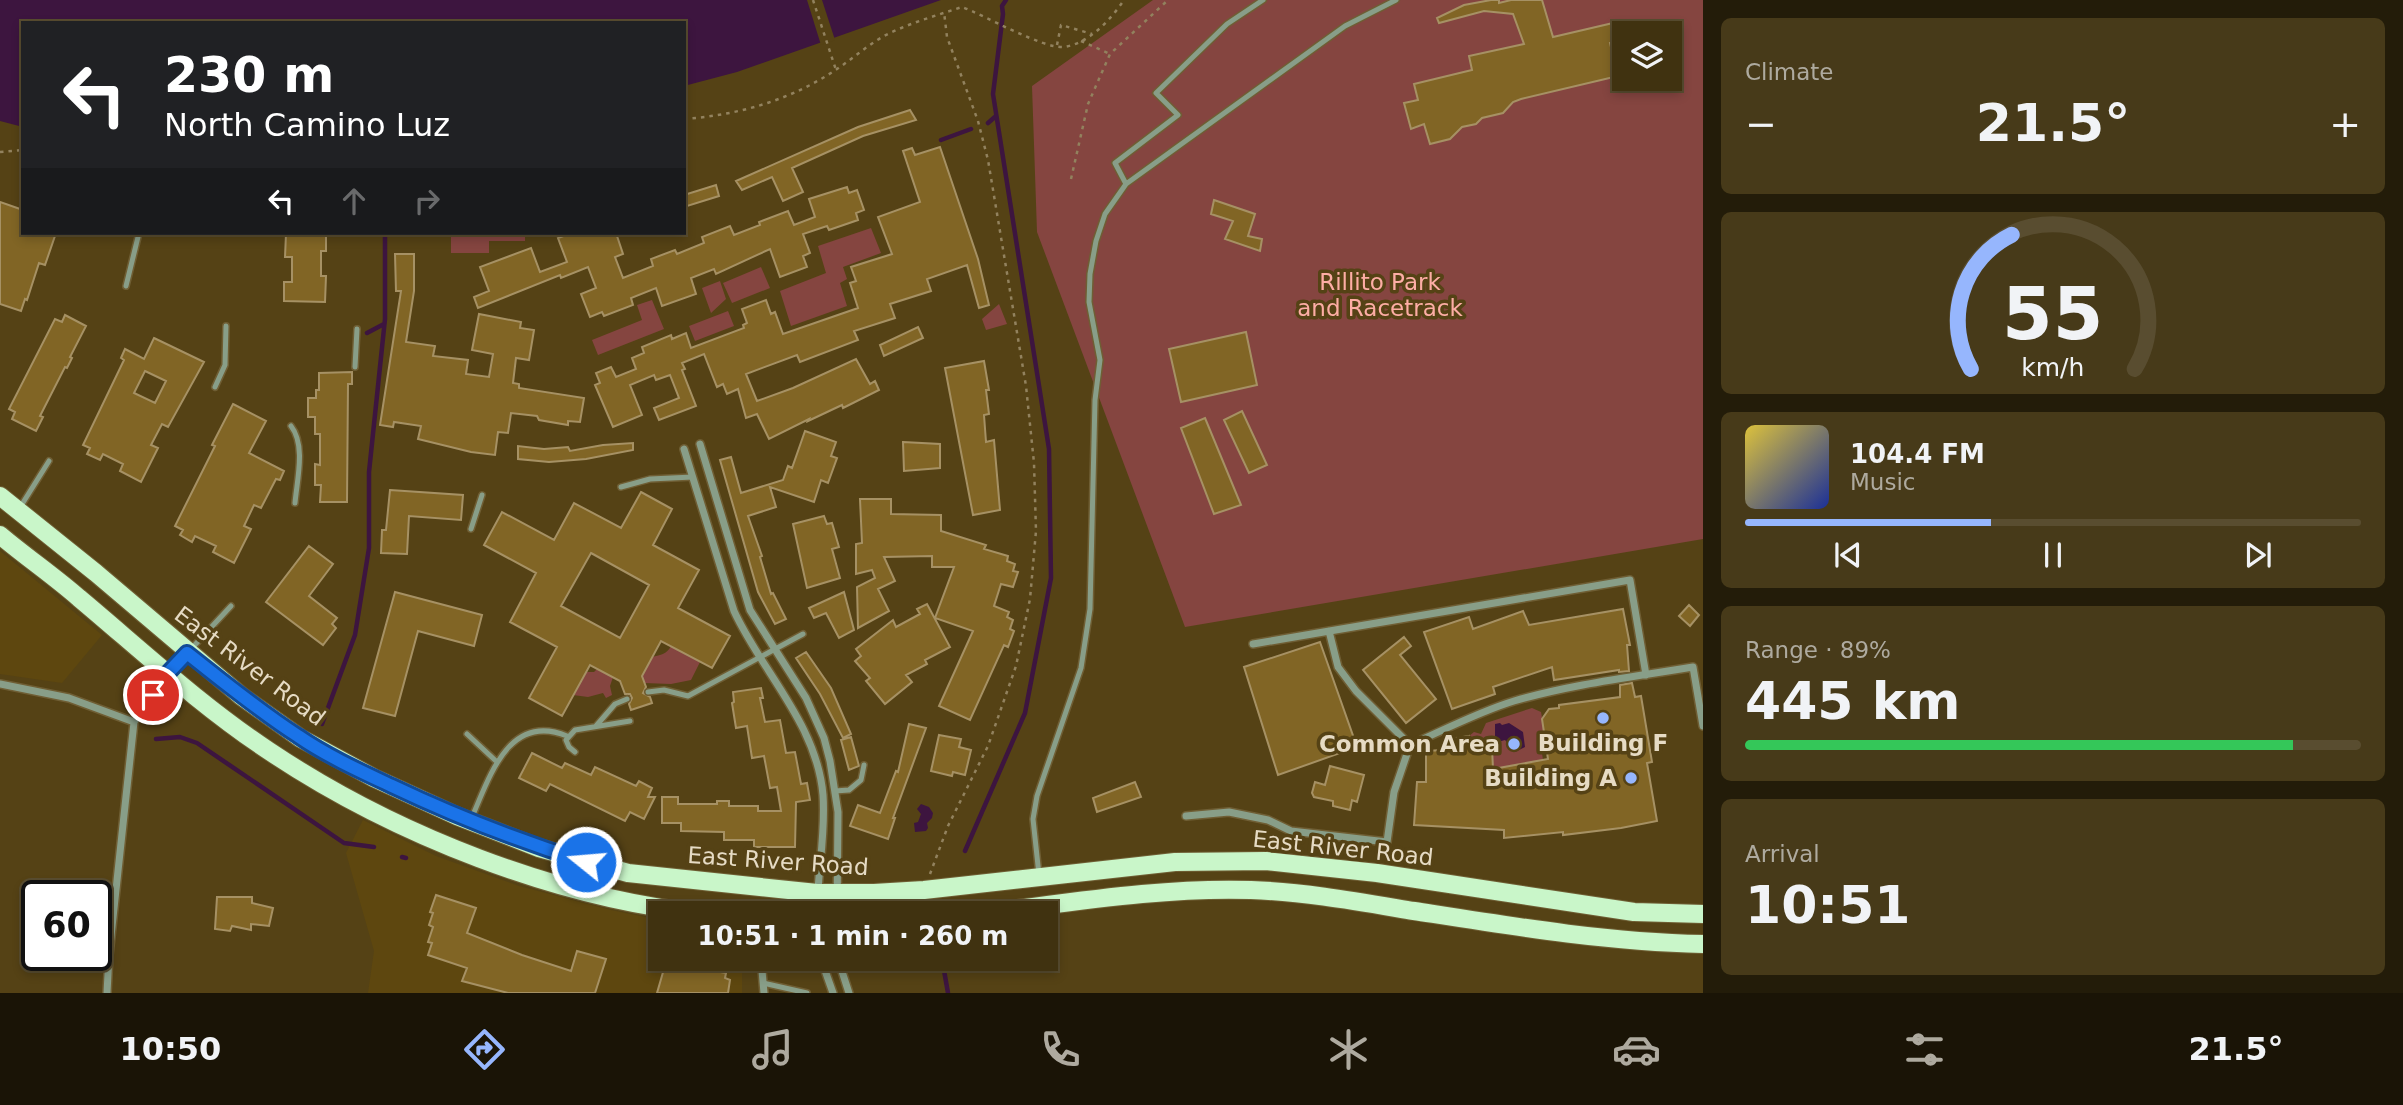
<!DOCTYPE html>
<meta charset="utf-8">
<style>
:root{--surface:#403210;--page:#473a19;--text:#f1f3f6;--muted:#aeaa9f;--line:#594d30;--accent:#96b6fd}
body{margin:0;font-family:"DejaVu Sans",sans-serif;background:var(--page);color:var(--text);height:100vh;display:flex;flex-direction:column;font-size:26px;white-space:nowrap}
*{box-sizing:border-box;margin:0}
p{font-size:23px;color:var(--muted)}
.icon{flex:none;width:38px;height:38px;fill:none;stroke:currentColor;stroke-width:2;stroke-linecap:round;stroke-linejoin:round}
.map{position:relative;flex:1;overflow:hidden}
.side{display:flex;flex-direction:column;gap:18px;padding:18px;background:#231c09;width:700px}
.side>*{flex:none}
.hud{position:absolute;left:21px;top:21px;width:665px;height:214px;border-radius:0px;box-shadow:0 4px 10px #0003,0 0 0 2px var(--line);background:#202124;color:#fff;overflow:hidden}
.tools{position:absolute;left:1612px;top:21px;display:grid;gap:14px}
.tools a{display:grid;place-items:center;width:70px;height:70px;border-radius:0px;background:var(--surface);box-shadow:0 4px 10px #0003,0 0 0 2px var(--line);font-size:35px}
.speed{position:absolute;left:21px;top:880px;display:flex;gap:14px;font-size:35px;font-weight:700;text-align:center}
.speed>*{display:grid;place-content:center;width:91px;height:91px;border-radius:50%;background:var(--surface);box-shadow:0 4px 10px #0003,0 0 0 2px var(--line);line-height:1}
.speed .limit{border:4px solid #111;border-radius:10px;background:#fff;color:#111}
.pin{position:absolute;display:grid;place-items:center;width:60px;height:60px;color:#fff;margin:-30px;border:4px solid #fff;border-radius:50%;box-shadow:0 2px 7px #0007}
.me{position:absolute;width:77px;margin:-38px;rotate:287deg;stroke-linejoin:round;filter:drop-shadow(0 0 5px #0008)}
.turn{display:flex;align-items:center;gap:24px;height:147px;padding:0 28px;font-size:32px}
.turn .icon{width:91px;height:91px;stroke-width:2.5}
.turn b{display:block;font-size:49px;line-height:60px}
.lanes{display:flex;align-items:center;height:66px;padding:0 28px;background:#0003;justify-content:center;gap:35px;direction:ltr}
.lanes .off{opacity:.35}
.big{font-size:52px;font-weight:700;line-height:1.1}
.side .tile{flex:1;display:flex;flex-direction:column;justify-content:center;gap:10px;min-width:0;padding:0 24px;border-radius:10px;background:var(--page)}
.side .dial{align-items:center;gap:0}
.dial svg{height:182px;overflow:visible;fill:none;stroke:var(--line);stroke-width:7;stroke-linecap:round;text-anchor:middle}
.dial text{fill:var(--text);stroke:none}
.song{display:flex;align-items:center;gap:21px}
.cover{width:84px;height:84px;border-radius:10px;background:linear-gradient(135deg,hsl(50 70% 55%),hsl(230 70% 35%))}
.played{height:7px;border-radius:4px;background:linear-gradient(90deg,var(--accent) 40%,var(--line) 40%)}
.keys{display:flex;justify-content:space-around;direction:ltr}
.heat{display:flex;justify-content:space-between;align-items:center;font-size:38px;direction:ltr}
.charge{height:10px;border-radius:5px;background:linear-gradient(90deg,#34c759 89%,var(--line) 0)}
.trip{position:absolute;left:648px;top:901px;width:410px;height:70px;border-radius:0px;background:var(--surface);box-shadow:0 4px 10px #0003,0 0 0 2px var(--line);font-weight:700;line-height:70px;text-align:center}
.tabs{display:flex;height:112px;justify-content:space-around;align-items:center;background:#1a1406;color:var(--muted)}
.tabs .icon{width:49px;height:49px}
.tabs .on{color:var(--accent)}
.tabs b{font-size:32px;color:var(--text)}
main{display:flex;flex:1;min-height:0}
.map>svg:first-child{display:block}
</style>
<main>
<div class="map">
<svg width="1703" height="993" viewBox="0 0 1703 993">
<rect width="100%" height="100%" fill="#554215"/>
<path fill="#5e470f" d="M0,551L102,635L62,683L0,674Z
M363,820L436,856L519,886L611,910L660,920V959H742V993H368L374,951L346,853Z"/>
<path fill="#854540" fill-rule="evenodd" d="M1153,0H1703V539L1185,627L1037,232L1032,86ZM1624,33H1670V79H1624Z
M871,228L881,253L843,267L847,279L840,283L847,306L791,326L780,291L826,273L818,246Z
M451,233H525V241H489V253H451Z
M761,267L770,288L732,303L723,283Z
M720,281L726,299L711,313L702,288Z
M652,300L664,329L598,355L592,340L642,320L637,305Z
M999,304L1007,324L986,330L982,319Z
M728,311L734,326L695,341L689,326Z
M671,646L700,662L691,680L671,684L644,683L642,676L652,657C661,655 667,654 671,646Z
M597,669L613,677L610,686L612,695L606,698L603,693L588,697L573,695L586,672H594Z
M1532,708L1541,712L1547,745L1541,746L1543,760L1507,766L1509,779L1493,769L1492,747H1484L1480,743H1469V736L1474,732L1481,734L1486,723Z"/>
<path fill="#3d153f" d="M0,0H941L737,72L684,86V23H23V127L0,121Z
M1500,723L1502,725L1509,723L1523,732L1525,747L1515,752L1505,740L1498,742L1495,740V724Z
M921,804L929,807L933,813L932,818L927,823L928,828L926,831L915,832L914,823L918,822L921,814L917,809Z"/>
<path fill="#554215" d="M807,0H822L835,40L821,45Z"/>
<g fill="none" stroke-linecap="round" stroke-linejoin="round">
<path stroke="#3d153f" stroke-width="4.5" d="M988,123L996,116
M941,140L971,129
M367,333L384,324
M322,724L355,635L369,548V472L385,319V233
M156,739L180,737L197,743L344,843L374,847
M965,851L1025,713L1051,578L1049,449L993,94L1003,14L1002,6L1006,0
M402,857L406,858
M942,959L948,993"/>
</g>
<path fill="#816525" stroke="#a69164" stroke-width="2" fill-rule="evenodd" d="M1491,0H1499V3L1511,0H1542L1553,37L1613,23L1617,41L1610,43L1618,76L1521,99L1513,102L1503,113L1482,118L1476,124L1462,127L1450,139L1430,144L1424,124L1411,129L1404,103L1418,100L1414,84L1472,70L1469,56L1524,44L1513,14L1484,11L1439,23L1437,18L1464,5Z
M910,110L916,120L863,136L792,168L803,192L783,201L772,177L742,190L736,181L858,127Z
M940,147L978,259L989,305L979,308L967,265L927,279L931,291L890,304L895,318L854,331L858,340L800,362L797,355L746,374L757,401L793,388L856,359L870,384L875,381L879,390L843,408L842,405L808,421L809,419L769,439L757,414L746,418L738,389L727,394L723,384L717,387L704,354L682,363L685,369L682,370L696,406L659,420L654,408L679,398L670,375L656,380L654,375L630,385L642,415L613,427L595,385L600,383L596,373L611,367L616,377L636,369L632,358L644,353L642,347L671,335L672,339L686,333L691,348L744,328L743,325L747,323L742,309L766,300L771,314L775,312L783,334L858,308L850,283L856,281L851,267L892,254L878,217L920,202L903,151L912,148L915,155Z
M716,185L719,196L684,207V195Z
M847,187L849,193L857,190L864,210L856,213L858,220L829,230L827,226L803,234L810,253L803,256L807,267L780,277L770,249L716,274L714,269L691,278L696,294L662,306L656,288L631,298L633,305L604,316L602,312L590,317L581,294L596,288L588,267L561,278L560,275L478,308L474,297L489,291L480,267L531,248L540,272L567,262L558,238L572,233H616L623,254L615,257L623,278L653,266L651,259L675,250L677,254L704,243L702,237L730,226L734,235L760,225L759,222L788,211L794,225L815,217L809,199Z
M1214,200L1255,214L1248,236L1262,239L1260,251L1225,239L1233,221L1211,214Z
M0,202L23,210V233H56L45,265L39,263L27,300L25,299L21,311L0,304Z
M286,234L326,235V251H321V276H326L325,302L284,301V282H292V257H285Z
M395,254H414V291L406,342L435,346L433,356L468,360L466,374L489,377L493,354L472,350L479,314L521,322L520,328L534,330L529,360L516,358L513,383L519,384V388L584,398L580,422L568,421V425L539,420L537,416L511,413L508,433L498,432L495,455L471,452L418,439L421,426L394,422L393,427L380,425L401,291H396Z
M65,315L86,326L70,357L72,358L67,368L65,367L40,416L43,417L36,431L12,419L15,412L9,409L55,319L62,322Z
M918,327L923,338L884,356L880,345Z
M1246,332L1257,385L1181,402L1169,349Z
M154,338L204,362L168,427L162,424L151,445L158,448L141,482L120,471L123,464L103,454L100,460L87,454L90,448L83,445L124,360L121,358L125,349L144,359ZM145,371L166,381L155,403L134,393Z
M984,361L989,390H986L989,414L984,415L986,442L994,440L1000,510L973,515L945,368Z
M352,372V384H348L347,502H320L321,485H315V464L320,465V434H315V417H308V398H316V390H319V373Z
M233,404L266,421L249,453L284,471L280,480L276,479L261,508L254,505L244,526L251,529L234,563L213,552L216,546L195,536L192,542L180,535L183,530L175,526L215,446L212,445Z
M1242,411L1267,465L1249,473L1224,420Z
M1205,418L1241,505L1214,514L1181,428Z
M805,431L836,442L831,456L837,458L828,483L821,480L814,502L770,487L776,507L748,516L762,556L760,557L771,594L773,593L786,619L775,624L758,592L720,460L731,457L741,493L783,480L788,466L792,468Z
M903,442L940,444V468L904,471Z
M633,443V450L586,459L549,462L518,459V446L544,449L568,447L570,451L603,445Z
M390,490L463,495L461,520L409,516L407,554L381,553L382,530H386Z
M641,492L672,509L653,545L699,570L678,608L730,636L712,668L661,641L642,676L646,687L643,693L650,697L652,703L631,710L629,704L632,698L630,694H625L620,681L590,665L562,716L529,698L557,647L510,622L536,573L484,545L502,512L554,540L574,503L621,528ZM591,553L649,585L620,638L561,606Z
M860,499H891V514L941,515V531L986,545L984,549L1008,556L1007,561L1015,564L1013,571L1018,572L1013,587L1001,584L994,606L1009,612L1007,617L1013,620L1010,629L1014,631L1008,647L1004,645L970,720L939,706L973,631L935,618L954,567H932V556L884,557L895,581L878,589L889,611L858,628L857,587L875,578L872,570L856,574V544L862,543Z
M824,516L827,524L832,523L839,547L832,549L840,578L807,588L793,524Z
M309,546L333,564L309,596L337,618L332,624L336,628L323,645L266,602Z
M395,592L482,615L474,646L418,631L395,716L363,708Z
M844,592L854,630L839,638L826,613L814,618L809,608Z
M927,604L950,647L925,660L927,664L906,675L912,682L885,704L866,681L870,678L855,661L861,656L856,649L893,620L896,627L920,614L917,609Z
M1689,605L1699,615L1690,626L1679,616Z
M1623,609L1630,645H1627L1629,671L1619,672V670L1554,680L1552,667L1493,687L1495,694L1452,709L1424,632L1469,617L1473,629L1523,611L1529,625Z
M1404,637L1411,646L1400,655L1436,699L1406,723L1363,670Z
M1320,642L1357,747L1278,775L1244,667Z
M806,652L831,688L851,734L843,738L820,694L796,658Z
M1632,683L1635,697L1641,696L1652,762L1647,763L1657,821L1621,828L1563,835V832L1504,838V830L1414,825L1417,782H1426V751L1443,750V740L1469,736V743H1480L1484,747H1492L1493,769L1548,759L1542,719L1549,709L1559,708V705L1620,697V685Z
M761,688L763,698H760L765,722L780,720L786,753L795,752L801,784L807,783L810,800L796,802L795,847H754V840H724V832L681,831V823H662V797H678V804H717V801H729V806H758V811H781L777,787L770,788L764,756L752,758L747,726L736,728L732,703L734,702L733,692Z
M909,724L926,728L893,818H895L888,839L850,826L858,805L880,813L896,771L898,772Z
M939,735L961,739L959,747L971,750L965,775L953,772L952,776L931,771Z
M851,737L859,766L849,770L841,740Z
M532,753L562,768L565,763L591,775L595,767L636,786L639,781L652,788L648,797H655L644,819L630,812L625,821L550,784L546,791L519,778Z
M1330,766L1364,775L1357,802L1352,800L1350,810L1333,806V801L1314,797L1312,793L1315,782L1325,785Z
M1135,782L1141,797L1097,812L1093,798Z
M436,895L476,908L467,933L522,955L571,971L577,951L606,959L595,993H508L462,981L467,968L428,955L432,943L428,942L433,927L429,925L433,913L430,912Z
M217,897H252V903L273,908L269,926L251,924V930L232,926L230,931L215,929Z
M666,962L726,973L725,978L730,980L728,993H657Z"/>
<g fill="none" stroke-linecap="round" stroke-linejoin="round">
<defs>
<path id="lane" d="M1126,184L1115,163L1178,115L1156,93L1227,24L1263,0
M126,286L138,237
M355,367L357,329
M215,387L225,365L226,326
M291,426C306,445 297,480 295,503
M621,487L650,479L693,477
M19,509L49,461
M471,529L482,495
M191,649L231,606
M648,692L664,690L688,696L803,634
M596,726L615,704L627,699
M467,734L497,762
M575,752L569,747L566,740L575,730L630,721
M835,791L849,790L861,780L864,765
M472,817C490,776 509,712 567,736
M1039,875L1033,819L1037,796L1081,668L1090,609L1095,400L1100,360L1089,302L1090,274L1096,241L1105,214L1126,184L1345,26L1396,0
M763,983L807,993"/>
<path id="street" d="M700,444L750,610L806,698L824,738L830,761L838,812L837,914
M684,449L734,611C762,672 817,724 823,795C826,835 817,874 817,914
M1329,631L1338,667L1356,691L1410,745
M1253,644L1630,580L1646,675
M0,684L69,698L134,722
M1186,816L1229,812L1268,820L1291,831L1387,842L1394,792L1410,745C1444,730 1478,712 1514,701C1573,684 1633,677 1693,667L1703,726
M761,959L764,993
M821,959L833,993
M838,959L849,993
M107,993L109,955L134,722L168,673L187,653"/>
<path id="primary" d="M0,496L96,573L241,696L300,738L374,778L457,816L539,848L628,873L817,893H874L924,890L1175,862L1266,861L1377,873L1634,912L1703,914
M0,535C26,557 54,576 79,598C141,650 201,706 269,751C393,834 559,900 708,914
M977,914C1068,903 1160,887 1251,890C1306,892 1360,902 1414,911C1510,926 1606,942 1703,944"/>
</defs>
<use href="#lane" stroke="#6f5e34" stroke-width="8"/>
<use href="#street" stroke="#6f5e34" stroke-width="10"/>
<use href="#primary" stroke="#6f5e34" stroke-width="20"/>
<path stroke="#92825e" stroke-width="2.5" stroke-dasharray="3.5 5" stroke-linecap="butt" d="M813,0L836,70
M1081,41L1110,54
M1057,45L1061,25L1092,34
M684,119C739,115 791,100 837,69C855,57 871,42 890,33C913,22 938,15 962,7C984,15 1043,49 1064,47C1090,43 1111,19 1124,0
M0,152L23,150
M1071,179L1088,104L1110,54L1168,0
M930,874L948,826L988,746L1016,666L1030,599L1036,531L1034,463L1026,386L988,160L978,121L947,37L944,12"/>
<use href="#lane" stroke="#889e88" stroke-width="5"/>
<use href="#street" stroke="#889e88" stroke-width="7"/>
<use href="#primary" stroke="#c9f6c9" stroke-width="18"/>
</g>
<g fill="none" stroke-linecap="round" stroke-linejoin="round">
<defs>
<path id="route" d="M153,695L168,673L187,653C224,682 259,711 298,736C327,756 360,771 392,786C455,816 519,841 586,862"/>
</defs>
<use href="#route" stroke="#114b97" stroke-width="18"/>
<use href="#route" stroke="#1a73e8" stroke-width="12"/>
</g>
<g fill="#96b6fd" stroke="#554215" stroke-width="2.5">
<circle cx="1603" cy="718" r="7"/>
<circle cx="1514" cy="744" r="7"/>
<circle cx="1631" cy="778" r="7"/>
</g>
<g text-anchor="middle" stroke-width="7" stroke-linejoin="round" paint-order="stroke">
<g font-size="23" fill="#fdada5" stroke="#554215">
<text x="1380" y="290">Rillito Park<tspan x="1380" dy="26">and Racetrack</tspan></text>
</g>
<g font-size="23" fill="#e6dbc4" stroke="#554215">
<text transform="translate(250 666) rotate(37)" y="8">East River Road</text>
<text transform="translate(1343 848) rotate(6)" y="8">East River Road</text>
<text transform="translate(778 861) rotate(4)" y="8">East River Road</text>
</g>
<g font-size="23" font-weight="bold" fill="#e6dbc4" stroke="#554215" text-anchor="end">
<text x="1603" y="751" text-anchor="middle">Building F</text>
<text x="1500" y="752">Common Area</text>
<text x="1617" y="786">Building A</text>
</g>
</g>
</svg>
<div class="tools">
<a><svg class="icon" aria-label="layers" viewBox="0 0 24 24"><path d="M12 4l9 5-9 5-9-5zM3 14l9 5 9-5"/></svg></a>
</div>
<div class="speed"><div class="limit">60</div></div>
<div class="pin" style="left:153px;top:695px;background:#d93025"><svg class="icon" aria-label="arrive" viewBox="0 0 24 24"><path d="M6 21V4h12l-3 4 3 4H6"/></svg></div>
<svg class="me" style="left:586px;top:862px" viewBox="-20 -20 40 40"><circle r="17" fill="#1a73e8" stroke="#fff" stroke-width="3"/><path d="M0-11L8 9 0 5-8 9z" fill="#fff"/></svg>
<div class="trip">10:51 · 1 min · 260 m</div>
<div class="hud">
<div class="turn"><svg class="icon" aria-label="left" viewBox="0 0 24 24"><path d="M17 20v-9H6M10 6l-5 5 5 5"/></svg><div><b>230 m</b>North Camino Luz</div></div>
<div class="lanes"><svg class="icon" aria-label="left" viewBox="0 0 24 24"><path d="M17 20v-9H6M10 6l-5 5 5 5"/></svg><svg class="icon off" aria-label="ahead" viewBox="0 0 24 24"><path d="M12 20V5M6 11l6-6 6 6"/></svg><svg class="icon off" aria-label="right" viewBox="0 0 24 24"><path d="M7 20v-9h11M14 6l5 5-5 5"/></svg></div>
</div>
</div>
<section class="side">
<div class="tile"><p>Climate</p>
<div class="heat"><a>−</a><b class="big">21.5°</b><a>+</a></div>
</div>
<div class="tile dial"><svg viewBox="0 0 100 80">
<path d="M14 69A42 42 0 1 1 86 69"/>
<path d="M14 69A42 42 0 0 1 32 10" stroke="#96b6fd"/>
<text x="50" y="56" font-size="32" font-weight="700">55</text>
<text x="50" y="72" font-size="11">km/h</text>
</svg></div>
<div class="tile">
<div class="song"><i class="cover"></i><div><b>104.4 FM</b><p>Music</p></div></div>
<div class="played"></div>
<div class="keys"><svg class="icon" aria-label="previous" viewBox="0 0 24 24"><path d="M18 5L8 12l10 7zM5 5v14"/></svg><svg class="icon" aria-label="pause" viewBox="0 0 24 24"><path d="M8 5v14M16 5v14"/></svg><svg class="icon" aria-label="next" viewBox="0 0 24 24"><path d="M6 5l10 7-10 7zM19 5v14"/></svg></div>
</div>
<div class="tile"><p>Range · 89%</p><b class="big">445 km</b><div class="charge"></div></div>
<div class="tile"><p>Arrival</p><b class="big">10:51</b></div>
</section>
</main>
<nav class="tabs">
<b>10:50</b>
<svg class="icon on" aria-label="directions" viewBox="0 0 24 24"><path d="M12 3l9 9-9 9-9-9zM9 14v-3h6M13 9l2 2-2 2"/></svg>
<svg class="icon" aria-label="music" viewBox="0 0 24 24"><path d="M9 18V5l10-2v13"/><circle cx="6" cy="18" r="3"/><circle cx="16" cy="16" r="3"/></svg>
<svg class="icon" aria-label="phone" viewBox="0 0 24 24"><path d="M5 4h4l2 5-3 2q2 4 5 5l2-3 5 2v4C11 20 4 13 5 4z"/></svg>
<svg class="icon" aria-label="climate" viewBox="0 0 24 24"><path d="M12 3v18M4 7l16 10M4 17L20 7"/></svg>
<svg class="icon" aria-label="car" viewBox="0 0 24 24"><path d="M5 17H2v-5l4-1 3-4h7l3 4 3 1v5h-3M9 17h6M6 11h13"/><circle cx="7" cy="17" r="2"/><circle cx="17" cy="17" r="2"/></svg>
<svg class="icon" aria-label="filters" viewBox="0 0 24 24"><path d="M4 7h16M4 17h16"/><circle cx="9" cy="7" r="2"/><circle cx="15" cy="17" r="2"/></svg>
<b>21.5°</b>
</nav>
